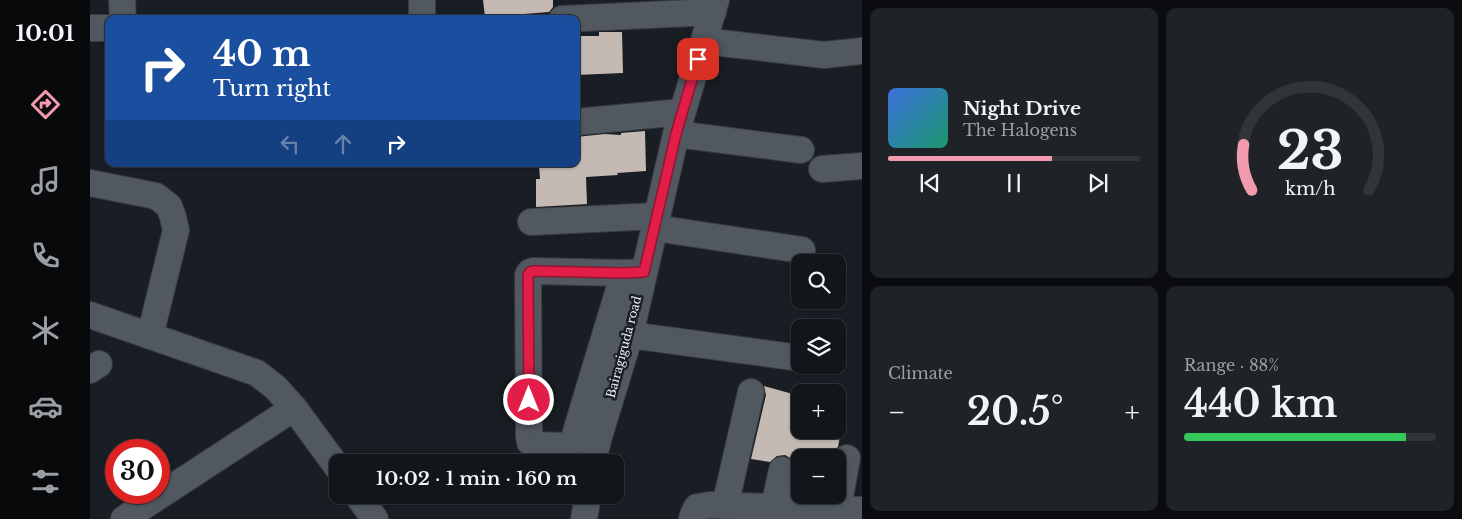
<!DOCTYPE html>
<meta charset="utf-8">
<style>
:root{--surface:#12161b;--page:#1f2328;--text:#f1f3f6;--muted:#9c9fa3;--line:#31353a;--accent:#f29aae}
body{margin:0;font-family:"Libre Baskerville",serif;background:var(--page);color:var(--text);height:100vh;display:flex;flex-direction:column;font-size:19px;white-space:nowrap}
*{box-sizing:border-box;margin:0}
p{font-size:16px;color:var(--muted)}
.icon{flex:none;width:28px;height:28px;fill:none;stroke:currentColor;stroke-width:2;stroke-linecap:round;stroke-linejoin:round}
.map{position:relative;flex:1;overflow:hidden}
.drawer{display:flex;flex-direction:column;gap:8px;padding:8px;background:#0a0c0f;width:600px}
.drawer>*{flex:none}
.banner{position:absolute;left:15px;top:15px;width:475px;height:152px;border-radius:10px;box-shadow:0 1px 4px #0004,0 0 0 1px var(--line);background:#1a4fa0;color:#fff;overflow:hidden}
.buttons{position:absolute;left:701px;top:254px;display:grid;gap:10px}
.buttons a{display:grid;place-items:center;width:55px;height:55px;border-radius:10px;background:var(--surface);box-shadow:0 1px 4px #0004,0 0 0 1px var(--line);font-size:25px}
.speed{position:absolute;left:15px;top:439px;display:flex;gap:10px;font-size:25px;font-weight:700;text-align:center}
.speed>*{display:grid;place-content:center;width:65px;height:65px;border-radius:50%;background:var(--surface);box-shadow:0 1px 4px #0004,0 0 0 1px var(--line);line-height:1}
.speed .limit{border:8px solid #d22;background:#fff;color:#111}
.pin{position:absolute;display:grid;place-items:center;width:42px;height:42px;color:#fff;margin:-21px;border-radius:10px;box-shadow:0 2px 8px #0006}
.me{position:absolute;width:55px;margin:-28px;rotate:0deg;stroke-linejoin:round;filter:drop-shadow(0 0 4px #0008)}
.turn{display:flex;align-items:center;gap:18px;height:105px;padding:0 25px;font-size:22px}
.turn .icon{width:65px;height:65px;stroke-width:2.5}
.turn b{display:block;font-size:35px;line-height:42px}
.lanes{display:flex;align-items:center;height:48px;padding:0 25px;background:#0003;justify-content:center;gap:25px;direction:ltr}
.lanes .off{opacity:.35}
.big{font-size:38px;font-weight:600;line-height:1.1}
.drawer .card{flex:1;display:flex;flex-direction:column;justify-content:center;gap:8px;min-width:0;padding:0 18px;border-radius:10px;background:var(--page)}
.drawer .dial{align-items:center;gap:0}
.dial svg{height:130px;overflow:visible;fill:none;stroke:var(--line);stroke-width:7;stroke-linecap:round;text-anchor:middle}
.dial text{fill:var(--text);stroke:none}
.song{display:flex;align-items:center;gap:15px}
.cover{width:60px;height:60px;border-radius:8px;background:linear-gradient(135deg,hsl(220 70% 55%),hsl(160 70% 35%))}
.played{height:5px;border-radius:2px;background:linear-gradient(90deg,var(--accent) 65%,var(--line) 65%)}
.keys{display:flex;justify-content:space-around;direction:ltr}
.heat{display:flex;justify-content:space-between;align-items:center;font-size:28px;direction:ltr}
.charge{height:8px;border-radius:4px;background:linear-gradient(90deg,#34c759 88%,var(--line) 0)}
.drawer .tiles{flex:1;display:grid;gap:8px;grid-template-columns:repeat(2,1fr)}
.trip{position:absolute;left:239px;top:454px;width:295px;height:50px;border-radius:10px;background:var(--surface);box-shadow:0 1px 4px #0004,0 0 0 1px var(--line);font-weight:600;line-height:50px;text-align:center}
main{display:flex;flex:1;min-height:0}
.dock{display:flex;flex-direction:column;width:90px;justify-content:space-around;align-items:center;background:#07090b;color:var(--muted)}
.dock .icon{width:35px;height:35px}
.dock .selected{color:var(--accent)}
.dock b{font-size:22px;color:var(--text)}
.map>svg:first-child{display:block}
</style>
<main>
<nav class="dock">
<b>10:01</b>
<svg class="icon selected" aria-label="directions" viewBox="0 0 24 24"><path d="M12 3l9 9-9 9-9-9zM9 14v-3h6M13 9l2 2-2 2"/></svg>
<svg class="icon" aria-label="music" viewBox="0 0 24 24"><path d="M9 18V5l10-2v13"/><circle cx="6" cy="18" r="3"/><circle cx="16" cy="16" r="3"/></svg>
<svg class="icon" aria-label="phone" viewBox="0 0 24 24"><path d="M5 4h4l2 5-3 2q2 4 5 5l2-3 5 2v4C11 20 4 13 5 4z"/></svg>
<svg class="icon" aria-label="climate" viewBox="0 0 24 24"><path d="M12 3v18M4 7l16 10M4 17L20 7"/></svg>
<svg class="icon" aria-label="car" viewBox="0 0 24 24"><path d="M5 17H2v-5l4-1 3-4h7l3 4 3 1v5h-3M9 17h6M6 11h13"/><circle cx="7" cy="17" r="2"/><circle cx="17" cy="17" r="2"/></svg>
<svg class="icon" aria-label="filters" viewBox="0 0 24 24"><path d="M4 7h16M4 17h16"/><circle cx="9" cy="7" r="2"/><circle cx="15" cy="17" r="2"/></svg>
</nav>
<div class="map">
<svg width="772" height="519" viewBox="0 0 772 519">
<rect width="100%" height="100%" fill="#181e24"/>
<path fill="#c4b9b3" d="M393,0H463V7L459,12L395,17Z
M509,32H532L533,73L486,75V36H509Z
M555,131L556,171L527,173L528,175L496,177L497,204L446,207V179H450L449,164H486V137L515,134L531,135V133Z
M674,386L710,396V430H751L748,447L745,449L742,458H710V468L706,467L702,459L695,455L687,456L680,462L661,459L676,395Z"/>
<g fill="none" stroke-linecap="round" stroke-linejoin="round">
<defs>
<path id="minor" d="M32,0L33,19
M332,0V19
M472,19L623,12
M0,28H19
M614,41L734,55L772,51
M486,122L592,112
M586,134L711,150
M732,169L772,166
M0,183L66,196L79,206L83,217L86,230L60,336
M441,222L567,216
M565,228L712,250
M0,315L167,373L185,387L204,408L248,468
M540,335L710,358
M0,370L9,364
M503,375L534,273
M526,382L503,375L483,442L475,446L446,445L440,442L439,436L438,275L440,272L443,271L534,273L554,272
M503,462L508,440L540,335L586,134L626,0
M267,495L285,519
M635,506L661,392
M684,507L692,470
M748,508L757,458
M34,519L204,408
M494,519L498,495
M602,519L603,515L607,507L620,505L772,510"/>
</defs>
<use href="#minor" stroke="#373b40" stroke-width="28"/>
<use href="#minor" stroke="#515860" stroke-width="26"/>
</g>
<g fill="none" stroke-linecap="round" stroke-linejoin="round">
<defs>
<path id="route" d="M439,400L438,275L440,272L443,271L534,273L554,272L586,134L608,59"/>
</defs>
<use href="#route" stroke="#92132f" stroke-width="12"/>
<use href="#route" stroke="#e11d48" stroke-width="9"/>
</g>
<g text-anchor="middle" stroke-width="5" stroke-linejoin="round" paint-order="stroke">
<g font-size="12" fill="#ebeff4" stroke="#181e24">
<text transform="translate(534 347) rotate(-75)" y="4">Bairagiguda road</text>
</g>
</g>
</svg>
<div class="buttons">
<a><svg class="icon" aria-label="search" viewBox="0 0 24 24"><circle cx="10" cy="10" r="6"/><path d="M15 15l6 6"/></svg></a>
<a><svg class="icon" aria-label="layers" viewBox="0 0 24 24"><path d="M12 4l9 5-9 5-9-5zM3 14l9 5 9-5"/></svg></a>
<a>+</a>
<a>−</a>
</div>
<div class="speed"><div class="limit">30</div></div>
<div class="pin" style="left:608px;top:59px;background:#d93025"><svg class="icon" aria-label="arrive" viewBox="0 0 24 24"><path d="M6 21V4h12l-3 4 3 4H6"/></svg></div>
<svg class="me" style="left:439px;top:400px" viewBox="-20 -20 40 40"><circle r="17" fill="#e11d48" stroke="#fff" stroke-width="3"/><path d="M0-11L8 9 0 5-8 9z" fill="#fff"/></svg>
<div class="trip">10:02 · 1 min · 160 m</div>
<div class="banner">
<div class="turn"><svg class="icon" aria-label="right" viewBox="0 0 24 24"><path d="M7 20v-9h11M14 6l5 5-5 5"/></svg><div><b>40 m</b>Turn right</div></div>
<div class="lanes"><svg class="icon off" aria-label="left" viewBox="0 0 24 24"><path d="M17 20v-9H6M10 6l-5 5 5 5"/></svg><svg class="icon off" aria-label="ahead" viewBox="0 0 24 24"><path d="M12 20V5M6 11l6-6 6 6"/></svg><svg class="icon" aria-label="right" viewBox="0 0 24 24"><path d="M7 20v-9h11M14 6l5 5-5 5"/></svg></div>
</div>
</div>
<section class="drawer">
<div class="tiles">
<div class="card">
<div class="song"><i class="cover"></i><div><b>Night Drive</b><p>The Halogens</p></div></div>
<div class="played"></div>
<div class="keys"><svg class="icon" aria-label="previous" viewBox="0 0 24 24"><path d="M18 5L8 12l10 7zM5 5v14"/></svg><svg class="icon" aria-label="pause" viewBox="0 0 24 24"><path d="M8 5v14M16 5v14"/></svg><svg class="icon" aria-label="next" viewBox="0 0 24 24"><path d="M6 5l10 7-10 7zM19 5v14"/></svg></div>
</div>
<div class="card dial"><svg viewBox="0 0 100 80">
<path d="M14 69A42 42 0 1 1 86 69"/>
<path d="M14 69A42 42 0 0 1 9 41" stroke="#f29aae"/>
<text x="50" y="56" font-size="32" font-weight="700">23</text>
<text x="50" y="72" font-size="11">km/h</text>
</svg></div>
<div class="card"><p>Climate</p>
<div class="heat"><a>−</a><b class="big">20.5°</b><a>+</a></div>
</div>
<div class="card"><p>Range · 88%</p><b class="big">440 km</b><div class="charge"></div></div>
</div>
</section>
</main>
